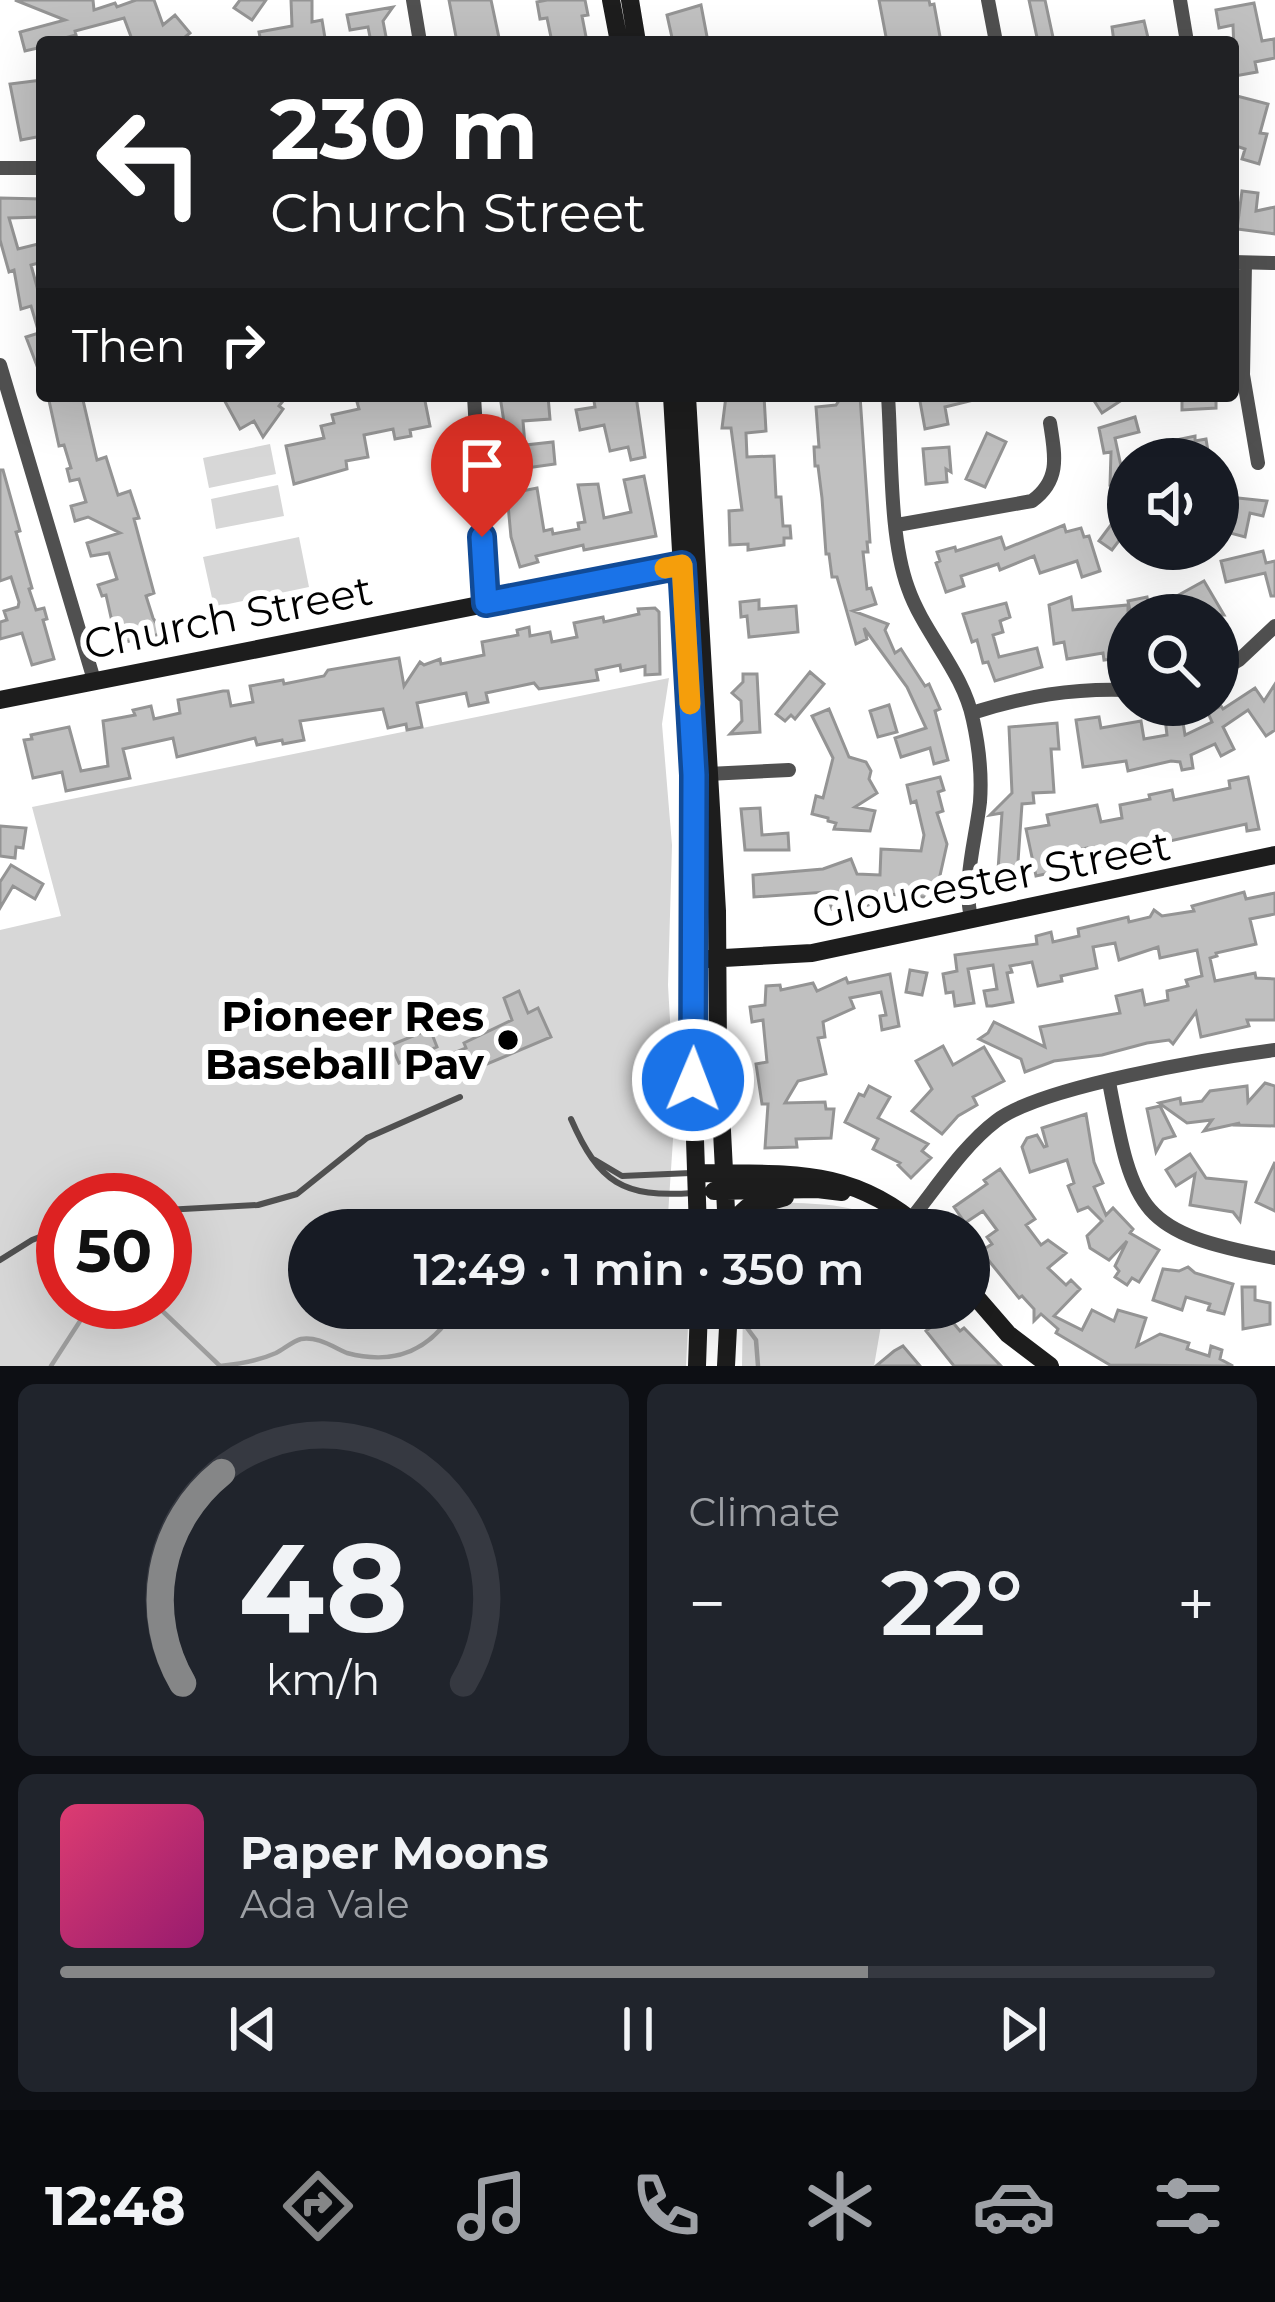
<!DOCTYPE html>
<meta charset="utf-8">
<style>
:root{--surface:#171b24;--page:#20242c;--text:#f1f3f6;--muted:#9ea1a6;--line:#363941;--accent:#858687}
body{margin:0;font-family:Montserrat,sans-serif;background:var(--page);color:var(--text);height:100vh;display:flex;flex-direction:column;font-size:45px;white-space:nowrap}
*{box-sizing:border-box;margin:0}
p{font-size:39px;color:var(--muted)}
.icon{flex:none;width:66px;height:66px;fill:none;stroke:currentColor;stroke-width:2;stroke-linecap:round;stroke-linejoin:round}
.map{position:relative;height:1366px;overflow:hidden}
.side{display:flex;flex-direction:column;gap:18px;padding:18px;background:#0d0f14;flex:1}
.side>*{flex:none}
.guide{position:absolute;left:36px;top:36px;width:1203px;height:366px;border-radius:12px;box-shadow:0 12px 48px #0002;background:#202124;color:#fff;overflow:hidden}
.controls{position:absolute;left:1107px;top:438px;display:grid;gap:24px}
.controls a{display:grid;place-items:center;width:132px;height:132px;border-radius:50%;background:var(--surface);box-shadow:0 12px 48px #0002;font-size:60px}
.speed{position:absolute;left:36px;top:1173px;display:flex;gap:24px;font-size:60px;font-weight:700;text-align:center}
.speed>*{display:grid;place-content:center;width:156px;height:156px;border-radius:50%;background:var(--surface);box-shadow:0 12px 48px #0002;line-height:1}
.speed .limit{border:18px solid #d22;background:#fff;color:#111}
.pin{position:absolute;display:grid;place-items:center;width:102px;height:102px;color:#fff;margin:-123px -51px;border-radius:50% 50% 50% 0;rotate:-45deg;box-shadow:0 0 12px #0007}
.pin .icon{rotate:45deg}
.me{position:absolute;width:132px;margin:-66px;rotate:1deg;stroke-linejoin:round;filter:drop-shadow(0 0 9px #0008)}
.turn{display:flex;align-items:center;gap:42px;height:252px;padding:0 36px;font-size:54px}
.turn .icon{width:156px;height:156px;stroke-width:2.5}
.turn b{display:block;font-size:84px;line-height:102px}
.then{display:flex;align-items:center;height:114px;padding:0 36px;background:#0003;gap:24px;font-size:45px}
.big{font-size:90px;font-weight:600;line-height:1.1}
.side .tile{flex:1;display:flex;flex-direction:column;justify-content:center;gap:18px;min-width:0;padding:0 42px;border-radius:18px;background:var(--page)}
.side .dial{align-items:center;gap:0}
.dial svg{height:312px;overflow:visible;fill:none;stroke:var(--line);stroke-width:7;stroke-linecap:round;text-anchor:middle}
.dial text{fill:var(--text);stroke:none}
.song{display:flex;align-items:center;gap:36px}
.cover{width:144px;height:144px;border-radius:18px;background:linear-gradient(135deg,hsl(340 70% 55%),hsl(320 70% 35%))}
.played{height:12px;border-radius:6px;background:linear-gradient(90deg,var(--accent) 70%,var(--line) 70%)}
.keys{display:flex;justify-content:space-around;direction:ltr}
.heat{display:flex;justify-content:space-between;align-items:center;font-size:66px;direction:ltr}
.side .tiles{flex:1;display:grid;gap:18px;grid-template-columns:1fr 1fr}
.tile:last-child{grid-column:span 2}
.trip{position:absolute;left:288px;top:1209px;width:702px;height:120px;border-radius:60px;background:var(--surface);box-shadow:0 12px 48px #0002;font-weight:600;line-height:120px;text-align:center}
.dock{display:flex;height:192px;justify-content:space-around;align-items:center;background:#090b0e;color:var(--muted)}
.dock .icon{width:84px;height:84px}
.dock .on{color:var(--accent)}
.dock b{font-size:54px;color:var(--text)}
.map>svg:first-child{display:block}
</style>
<div class="map">
<svg width="1275" height="1366" viewBox="0 0 1275 1366">
<rect width="100%" height="100%" fill="#fff"/>
<path fill="#d7d7d7" fill-rule="evenodd" d="M270,444L276,474L209,488L203,458Z
M278,485L284,516L216,529L211,499Z
M299,537L309,587L214,607L203,557Z
M669,678L662,724L672,845L668,985L675,1109L668,1215H682L683,1230H309V1308H689L686,1366H0V930L61,916L32,807ZM63,1200H165V1302H63Z
M783,1202C820,1205 864,1202 892,1230H744V1218Z
M743,1308H884L874,1366H742Z"/>
<g fill="none" stroke-linecap="round" stroke-linejoin="round">
<path stroke="#9e9e9e" stroke-width="4.5" d="M153,1302L220,1366C240,1364 258,1361 276,1353C284,1349 293,1341 301,1339C317,1336 333,1347 347,1353C396,1366 431,1350 456,1308
M591,1308C622,1332 657,1328 689,1308
M736,1313L756,1340L758,1366
M51,1366L82,1318L101,1302"/>
</g>
<path fill="#c0c0c0" stroke="#949494" stroke-width="3" d="M15,0H93L94,10L115,3L117,7L136,0H154L163,25L175,15L190,33L179,42H133L124,18L75,31L76,35L68,37L69,42H42V47L25,51L20,32L65,20Z
M240,0H266L252,20L234,8Z
M291,0H312V22L322,20L325,38L261,42L259,32L292,26Z
M449,0H491L499,38L457,42Z
M547,0H585L588,15L582,16L587,42H552L547,18L540,19L537,2Z
M879,0H929L930,5L934,4L941,42H887Z
M1029,0H1045L1054,42H1038Z
M1254,3L1262,41L1274,39L1275,58L1255,62L1257,72L1235,76L1233,25L1219,28L1216,10Z
M701,5L708,42H673L667,15Z
M393,7L383,21L387,42H371L368,27L350,30L347,15Z
M1144,21L1149,42H1114L1112,27Z
M42,80V136L21,140L10,84Z
M1233,95L1268,104L1260,133L1267,134L1259,164L1242,159L1245,149L1233,145Z
M1242,191L1258,193L1256,211L1275,207V234L1237,229Z
M0,198L42,199V217L9,218L18,249L38,244L42,257V262L31,265L37,287L42,285V379L26,337L39,333L31,306L21,309L14,270L9,272L0,240Z
M48,396H82L97,460L106,457L118,495L130,491L139,518L134,519L154,593L146,596L153,618L157,624L162,623L165,633L117,644L106,595L102,596L98,585L117,579L109,553L91,556L87,543L120,533L88,517L75,521L71,506L86,502L79,479L70,481L67,469L71,468L64,445L59,446Z
M222,396H287L279,406L283,409L263,437L254,421L240,429Z
M367,396H424L430,426L410,430L411,436L395,439L393,429L364,435L368,457L346,461L347,469L294,484L286,446L324,438L321,426L334,423L332,415L359,409L357,402Z
M500,396H548L550,419L523,421L525,445L553,442L555,464L519,469L518,460L505,456L504,443L507,442Z
M619,396H636L645,457L631,460L628,447L610,451L604,425L580,430L576,410L595,407L594,401Z
M726,396H764L766,431L746,433L747,457L774,456L776,497H781L783,526H790L791,538H784V545L748,550V544L730,545L729,511L742,510L731,428H722Z
M842,396H860L870,542H867L868,552H863L867,589L871,588L876,604L853,611L888,624L885,630L895,653L901,649L925,686L929,684L940,709L935,711L948,760L934,764L930,748L901,757L895,738L926,728L907,687L864,628L867,639L856,644L837,577H832L829,554H826L822,498L818,466H815L814,447H819L816,407L836,405Z
M919,396H969L970,401L945,407L948,424L925,429Z
M1091,396H1128L1102,413Z
M1182,396H1216V408L1182,410Z
M1135,417L1139,432L1115,438L1121,466H1128V486L1110,485L1111,452L1104,453L1099,428Z
M987,433L1006,442L985,487L966,479Z
M1195,436V441L1206,439L1209,457L1165,459L1162,443Z
M949,447L951,472L946,469L947,482L926,484L923,449Z
M0,470H3L20,531L16,532L32,588L29,589L36,610L44,608L47,619L43,620L54,659L32,665L22,633L0,639V622L7,620L4,611L18,607L19,602L11,577L0,581Z
M644,476L656,536L584,550L583,545L536,556L538,562L520,567L511,537L507,494L537,488L544,531L552,529L553,534L579,529L578,523L585,522L578,485L598,484L604,518L631,512L624,480Z
M1238,498L1267,501L1263,516L1250,513L1245,537L1230,533Z
M1128,502V544L1121,538L1112,550L1099,541Z
M1064,525L1066,532L1081,528L1084,537L1089,536L1100,571L1082,577L1077,561L1040,573L1034,556L1000,570L998,564L961,576L964,586L946,592L936,563L940,561L937,552L955,547L956,551L1001,537L1005,549Z
M1263,551L1266,563L1275,561V596H1271L1265,573L1226,582L1221,561Z
M1204,581L1224,615H1171L1164,603Z
M1071,597L1073,610L1128,605V639L1119,640L1120,658L1104,660L1103,653L1067,659L1064,642L1054,644L1049,605Z
M1147,597L1150,615H1131L1128,601Z
M759,600V609L796,606L798,632L749,637L747,616L741,617L740,602Z
M1006,603L1010,617L1000,621L1003,632L993,635L999,657L1037,648L1042,667L995,681L988,662L983,663L977,640L972,642L963,614Z
M655,608L659,612L660,674L645,675V666L621,671L620,665L596,670L598,680L539,689L534,683L486,693L488,702L469,706L466,693L417,703L422,727L407,730L406,724L388,728L383,709L300,721L304,740L283,744L282,740L257,745L255,738L177,757L173,738L123,749L130,778L66,791L62,772L33,778L24,740L32,739L31,735L69,727L81,771L108,766L103,721L135,715L133,710L151,706L154,719L180,713L178,700L223,691H228L231,706L253,702L250,686L283,680L284,684L324,676L328,670L399,658L404,686L420,662L424,665L440,659L441,664L484,655L482,642L518,635L517,630L529,627L530,636L550,632L552,642L577,637L574,623L603,617L604,622L639,614L638,609Z
M810,672L824,684L795,719L791,715L785,721L776,714Z
M743,674H757L760,732L730,734L742,721L741,701L732,693L743,682Z
M1275,684V730L1266,736L1248,710L1223,727L1234,749L1221,756L1215,744L1191,755L1193,768L1182,770L1180,762L1171,761L1128,771L1126,761L1083,767L1076,720L1099,717L1101,728L1141,721L1144,739L1167,735L1165,718L1182,716L1185,735L1212,722L1208,713L1221,706L1223,709L1255,688L1264,701Z
M889,705L897,732L878,737L870,711Z
M829,709L849,757L866,762L871,771L869,779L877,793L855,807L875,811L870,831L834,829L836,823L828,821V818L812,814L816,796L823,798L833,758L812,716Z
M1057,723L1059,749H1051L1054,792L1033,793L1034,803L1022,804L1017,876L1001,875L998,870L1002,813L990,815L1012,793L1009,727Z
M940,777L944,790L938,792L943,811L937,813L947,844L935,898L863,892L868,905L853,910L850,902L832,909L826,892L754,897L753,875L823,869L851,859L857,874L880,875L881,849L921,851L924,835L916,801L911,803L907,785Z
M1248,777L1259,829L1247,831L1246,824L1147,846L1150,855L1135,858L1132,846L1108,851L1111,864L1092,869L1087,848L1053,855L1054,862L1048,863L1050,873L1036,876L1026,829L1049,825L1047,815L1097,805L1101,822L1122,818L1120,805L1150,799L1149,795L1172,790L1174,800L1230,788L1229,781Z
M760,808L762,835L788,833L789,850H745L741,809Z
M0,826L26,828L23,848L16,847L15,858L0,856Z
M11,865L43,884L35,899L13,886L0,908V882Z
M1244,892L1246,899L1275,893V914L1250,919L1256,944L1216,953L1217,956L1210,958L1215,981L1255,973L1256,978L1275,979V1020H1247L1249,1026L1201,1037L1196,1012L1173,1044L1169,1040L1147,1043L1102,1055L1054,1061L1025,1072L1021,1059L979,1039L988,1033L994,1022L1045,1047L1040,1027L1120,1013L1116,996L1142,990L1145,1005L1168,1000L1167,991L1188,986L1186,980L1202,976L1197,950L1160,958L1158,947L1119,960L1115,943L1093,947L1097,968L1061,976L1062,981L1038,986L1032,962L1010,966L1012,972L1007,973L1013,1002L992,1006H987L984,991L997,989L993,965L968,969L974,1003L955,1006L953,992L946,993L943,974L957,971L955,955L1037,944L1036,936L1051,932L1053,942L1079,936L1078,929L1128,917L1129,922L1150,917L1154,910L1162,916L1194,911L1192,906Z
M910,970L927,973L922,995L906,992Z
M890,974L899,1026L882,1030L880,1016L886,1015L881,992L850,998L854,1008L823,1022L825,1037L818,1038L826,1074L798,1081L785,1103L825,1102L826,1109H834L831,1138L796,1139L797,1147L765,1148L768,1104H762L756,1064L767,1062L763,1020L752,1022L750,1007L765,1005L766,986L780,985L781,990L813,983L817,991L846,978L848,983Z
M519,991L528,1013L538,1008L551,1037L475,1069L473,1064L441,1078L434,1061L466,1048L464,1043L512,1020L504,998Z
M430,1029L437,1047L399,1063L391,1045Z
M943,1046L953,1065L984,1047L1004,1081L973,1097L977,1105L958,1116L942,1134L912,1111L932,1089L916,1061Z
M1265,1083L1275,1086V1126L1237,1125L1240,1123L1204,1131L1212,1120L1187,1123L1159,1103L1180,1098L1181,1104L1202,1101L1210,1091L1247,1086L1248,1102Z
M869,1086L890,1097L878,1118L928,1144L922,1151L931,1158L911,1178L898,1165L900,1163L873,1149L878,1139L845,1122L859,1094L864,1096Z
M1160,1106L1175,1136L1163,1139L1156,1152L1147,1109Z
M1086,1114L1094,1162L1103,1183L1094,1187L1106,1215L1113,1208L1133,1229L1130,1233L1159,1250L1139,1282L1132,1278L1127,1285L1115,1277L1119,1271L1115,1266L1127,1241L1109,1260L1090,1248L1087,1236L1102,1221L1088,1207L1078,1211L1068,1186L1074,1183L1067,1160L1030,1172L1022,1147L1027,1138L1037,1135L1044,1147L1047,1146L1042,1128Z
M1190,1154L1206,1178L1246,1182L1240,1221L1233,1212L1190,1205L1195,1174L1176,1186L1166,1170Z
M1275,1162V1211L1256,1202Z
M1000,1169L1035,1219L1026,1225L1041,1245L1048,1240L1066,1253L1048,1268L1066,1285L1071,1280L1080,1289L1054,1316L1082,1330L1092,1310L1114,1321L1118,1310L1146,1318L1137,1346L1160,1334L1189,1343L1187,1349L1209,1356L1211,1346L1222,1350L1220,1359L1233,1366L1110,1365L1056,1333L1058,1329L1041,1314L1034,1321V1309L1022,1296L1019,1298L981,1251L992,1244L987,1237L997,1230L983,1211L965,1223L954,1207L987,1184L984,1180Z
M1188,1267L1195,1273L1233,1284L1224,1314L1208,1310L1210,1304L1186,1297L1182,1310L1153,1300L1163,1269L1179,1271Z
M1242,1287H1255V1300L1270,1303V1324L1243,1329Z
M946,1314L960,1331L964,1328L1001,1366H954L926,1331Z
M903,1346L920,1366H876L894,1351Z"/>
<g fill="none" stroke-linecap="round" stroke-linejoin="round">
<path stroke="#505050" stroke-width="6" d="M571,1119C599,1183 623,1198 693,1193
M595,1160L622,1176L691,1173
M165,1210L258,1205L297,1194L367,1138L460,1097
M0,1260L32,1240L63,1228"/>
<path stroke="#505050" stroke-width="14" d="M413,0L420,42
M988,0L996,42
M1180,0L1187,42
M0,168H42
M1233,262L1275,263
M1245,264L1243,375L1258,463
M0,365L94,680
M474,396L486,603
M888,396C892,453 889,536 908,588C924,634 963,671 973,720C979,747 982,775 980,802C975,844 963,878 971,920
M897,525L1032,501C1061,480 1055,455 1050,423
M1218,672L1239,660L1275,626
M972,713C1026,696 1072,688 1128,690
M708,774L789,770
M1109,1082C1134,1214 1139,1232 1275,1258
M911,1219C937,1187 963,1146 996,1121C1041,1086 1214,1058 1275,1050"/>
<path stroke="#1d1d1d" stroke-width="18" d="M611,0L619,42
M630,0L637,42
M672,396L694,775L693,1080L698,1230
M687,396L717,911L718,1052L727,1230
M0,700L692,563
M706,959L812,953L1275,855
M696,1173C786,1175 850,1165 923,1230
M714,1191L817,1189L842,1192
M726,1227L747,1208L785,1197
M969,1289L1008,1334L1050,1366
M697,1366L699,1308
M726,1366L729,1308"/>
</g>
<g fill="none" stroke-linecap="round" stroke-linejoin="round">
<defs>
<path id="route" d="M482,537L486,603L682,565L694,775L693,1080"/>
</defs>
<use href="#route" stroke="#114b97" stroke-width="30"/>
<use href="#route" stroke="#1a73e8" stroke-width="21"/>
<path stroke="#f59e0b" stroke-width="21" d="M665,568L682,565L690,704"/>
</g>
<circle fill="#000" stroke="#fff" stroke-width="4.5" cx="508" cy="1040" r="12"/>
<g text-anchor="middle" stroke-width="12" stroke-linejoin="round" paint-order="stroke">
<g font-size="42" fill="#000" stroke="#fff">
<text transform="translate(228 617) rotate(-11)" y="15">Church Street</text>
<text transform="translate(991 879) rotate(-11)" y="15">Gloucester Street</text>
</g>
<g font-size="42" font-weight="bold" fill="#000" stroke="#fff" text-anchor="end">
<text x="484" y="1031">Pioneer Res<tspan x="484" dy="48">Baseball Pav</tspan></text>
</g>
</g>
</svg>
<div class="controls">
<a><svg class="icon" aria-label="sound" viewBox="0 0 24 24"><path d="M4 9h4l5-4v14l-5-4H4zM17 9q2 3 0 6"/></svg></a>
<a><svg class="icon" aria-label="search" viewBox="0 0 24 24"><circle cx="10" cy="10" r="6"/><path d="M15 15l6 6"/></svg></a>
</div>
<div class="speed"><div class="limit">50</div></div>
<div class="pin" style="left:482px;top:537px;background:#d93025"><svg class="icon" aria-label="arrive" viewBox="0 0 24 24"><path d="M6 21V4h12l-3 4 3 4H6"/></svg></div>
<svg class="me" style="left:693px;top:1080px" viewBox="-20 -20 40 40"><circle r="17" fill="#1a73e8" stroke="#fff" stroke-width="3"/><path d="M0-11L8 9 0 5-8 9z" fill="#fff"/></svg>
<div class="trip">12:49 · 1 min · 350 m</div>
<div class="guide">
<div class="turn"><svg class="icon" aria-label="left" viewBox="0 0 24 24"><path d="M17 20v-9H6M10 6l-5 5 5 5"/></svg><div><b>230 m</b>Church Street</div></div>
<div class="then">Then<svg class="icon" aria-label="right" viewBox="0 0 24 24"><path d="M7 20v-9h11M14 6l5 5-5 5"/></svg></div>
</div>
</div>
<section class="side">
<div class="tiles">
<div class="tile dial"><svg viewBox="0 0 100 80">
<path d="M14 69A42 42 0 1 1 86 69"/>
<path d="M14 69A42 42 0 0 1 24 15" stroke="#858687"/>
<text x="50" y="56" font-size="32" font-weight="700">48</text>
<text x="50" y="72" font-size="11">km/h</text>
</svg></div>
<div class="tile"><p>Climate</p>
<div class="heat"><a>−</a><b class="big">22°</b><a>+</a></div>
</div>
<div class="tile">
<div class="song"><i class="cover"></i><div><b>Paper Moons</b><p>Ada Vale</p></div></div>
<div class="played"></div>
<div class="keys"><svg class="icon" aria-label="previous" viewBox="0 0 24 24"><path d="M18 5L8 12l10 7zM5 5v14"/></svg><svg class="icon" aria-label="pause" viewBox="0 0 24 24"><path d="M8 5v14M16 5v14"/></svg><svg class="icon" aria-label="next" viewBox="0 0 24 24"><path d="M6 5l10 7-10 7zM19 5v14"/></svg></div>
</div>
</div>
</section>
<nav class="dock">
<b>12:48</b>
<svg class="icon on" aria-label="directions" viewBox="0 0 24 24"><path d="M12 3l9 9-9 9-9-9zM9 14v-3h6M13 9l2 2-2 2"/></svg>
<svg class="icon" aria-label="music" viewBox="0 0 24 24"><path d="M9 18V5l10-2v13"/><circle cx="6" cy="18" r="3"/><circle cx="16" cy="16" r="3"/></svg>
<svg class="icon" aria-label="phone" viewBox="0 0 24 24"><path d="M5 4h4l2 5-3 2q2 4 5 5l2-3 5 2v4C11 20 4 13 5 4z"/></svg>
<svg class="icon" aria-label="climate" viewBox="0 0 24 24"><path d="M12 3v18M4 7l16 10M4 17L20 7"/></svg>
<svg class="icon" aria-label="car" viewBox="0 0 24 24"><path d="M5 17H2v-5l4-1 3-4h7l3 4 3 1v5h-3M9 17h6M6 11h13"/><circle cx="7" cy="17" r="2"/><circle cx="17" cy="17" r="2"/></svg>
<svg class="icon" aria-label="filters" viewBox="0 0 24 24"><path d="M4 7h16M4 17h16"/><circle cx="9" cy="7" r="2"/><circle cx="15" cy="17" r="2"/></svg>
</nav>
